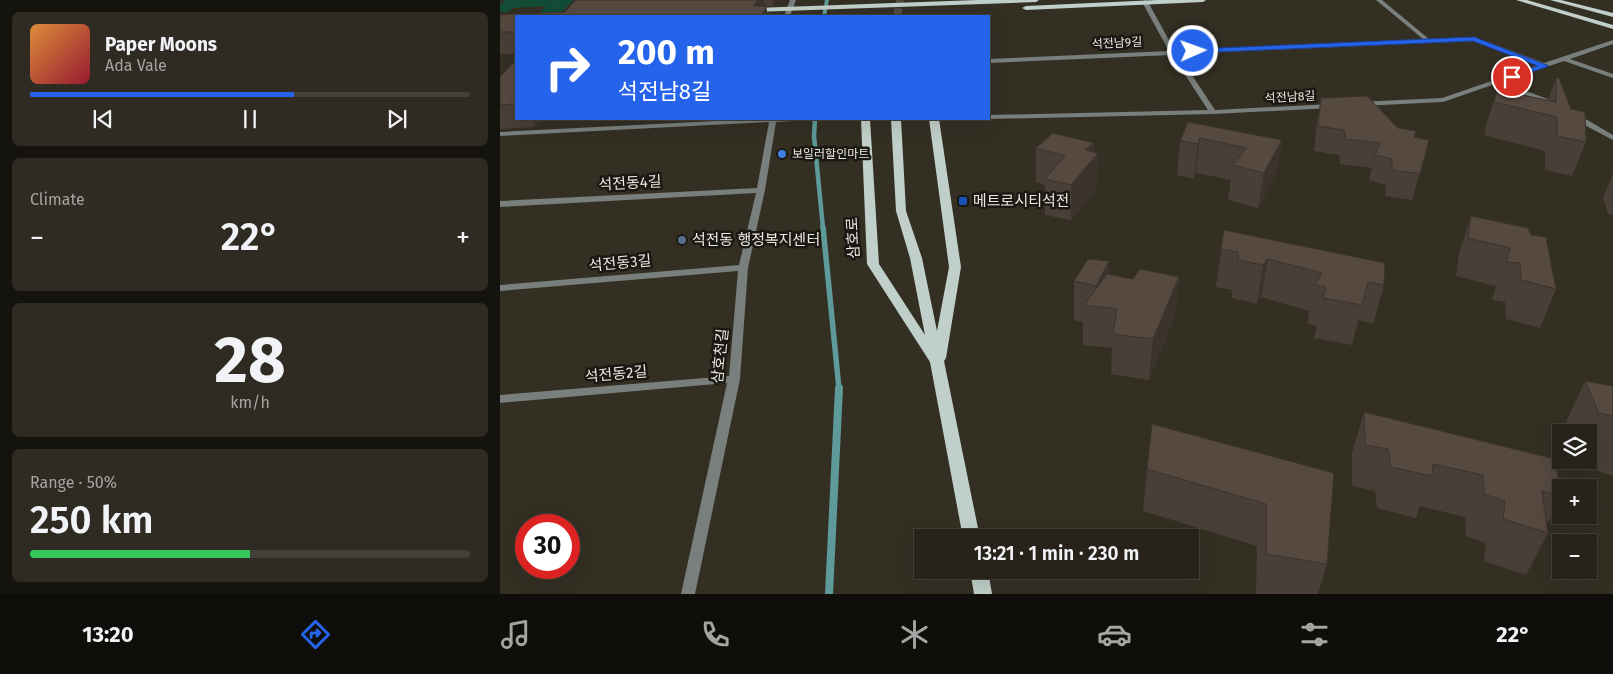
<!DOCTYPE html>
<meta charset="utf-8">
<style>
:root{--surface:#27231a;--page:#2f2b23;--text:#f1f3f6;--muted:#a4a4a2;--line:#434039;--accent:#2563eb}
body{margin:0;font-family:"Fira Sans","Noto Sans KR",sans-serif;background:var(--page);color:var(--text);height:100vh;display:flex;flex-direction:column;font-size:19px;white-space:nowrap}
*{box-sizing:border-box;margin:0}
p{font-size:16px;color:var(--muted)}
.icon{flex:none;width:28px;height:28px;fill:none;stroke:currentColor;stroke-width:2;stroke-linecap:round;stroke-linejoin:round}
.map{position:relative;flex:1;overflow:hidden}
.panel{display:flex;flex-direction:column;gap:12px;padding:12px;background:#15130e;width:500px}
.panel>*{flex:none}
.guide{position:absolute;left:15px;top:15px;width:475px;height:105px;border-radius:0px;box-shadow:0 5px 20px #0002,0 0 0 1px var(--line);background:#2563eb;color:#fff;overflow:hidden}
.fabs{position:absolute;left:1052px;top:424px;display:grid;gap:10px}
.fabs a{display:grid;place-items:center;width:45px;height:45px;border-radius:0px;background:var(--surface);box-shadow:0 5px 20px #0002,0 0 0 1px var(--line);font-size:25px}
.speed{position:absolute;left:15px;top:514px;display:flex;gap:10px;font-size:25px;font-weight:700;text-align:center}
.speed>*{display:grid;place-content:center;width:65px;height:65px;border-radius:50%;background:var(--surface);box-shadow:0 5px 20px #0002,0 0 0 1px var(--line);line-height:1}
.speed .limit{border:8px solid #d22;background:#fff;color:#111}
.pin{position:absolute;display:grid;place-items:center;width:42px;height:42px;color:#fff;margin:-21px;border:2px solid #fff;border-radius:50%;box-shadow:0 1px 5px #0007}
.me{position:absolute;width:55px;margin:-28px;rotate:88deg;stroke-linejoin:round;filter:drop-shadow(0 0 4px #0008)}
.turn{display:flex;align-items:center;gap:18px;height:105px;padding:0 20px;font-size:22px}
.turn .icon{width:65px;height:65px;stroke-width:2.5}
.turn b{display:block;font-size:35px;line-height:42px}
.big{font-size:38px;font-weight:600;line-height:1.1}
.panel .card{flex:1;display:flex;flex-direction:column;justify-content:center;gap:8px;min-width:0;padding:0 18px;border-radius:8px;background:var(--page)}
.panel .dial{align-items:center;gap:0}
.dial b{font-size:65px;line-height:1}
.song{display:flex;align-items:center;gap:15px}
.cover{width:60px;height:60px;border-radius:8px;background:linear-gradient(135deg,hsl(30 70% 55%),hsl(350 70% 35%))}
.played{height:5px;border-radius:2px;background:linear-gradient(90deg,var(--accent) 60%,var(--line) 60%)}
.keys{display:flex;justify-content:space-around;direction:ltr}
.heat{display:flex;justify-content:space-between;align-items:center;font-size:28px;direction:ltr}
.charge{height:8px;border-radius:4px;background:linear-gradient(90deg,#34c759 50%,var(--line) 0)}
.trip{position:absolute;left:414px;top:529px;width:285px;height:50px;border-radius:0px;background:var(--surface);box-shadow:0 5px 20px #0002,0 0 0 1px var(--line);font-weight:600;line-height:50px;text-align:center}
.tabs{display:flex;height:80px;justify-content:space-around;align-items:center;background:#100e0a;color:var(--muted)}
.tabs .icon{width:35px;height:35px}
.tabs .current{color:var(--accent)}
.tabs b{font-size:22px;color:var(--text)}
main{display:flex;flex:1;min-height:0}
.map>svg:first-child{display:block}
</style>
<main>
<section class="panel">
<div class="card">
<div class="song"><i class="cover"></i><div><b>Paper Moons</b><p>Ada Vale</p></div></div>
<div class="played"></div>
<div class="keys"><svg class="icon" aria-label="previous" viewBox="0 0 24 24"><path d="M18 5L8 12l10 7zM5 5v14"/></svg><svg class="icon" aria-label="pause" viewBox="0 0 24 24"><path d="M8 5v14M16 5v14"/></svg><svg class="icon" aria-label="next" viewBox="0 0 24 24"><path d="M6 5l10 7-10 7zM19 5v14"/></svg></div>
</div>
<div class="card"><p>Climate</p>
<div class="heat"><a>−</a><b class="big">22°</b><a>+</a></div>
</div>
<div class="card dial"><b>28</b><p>km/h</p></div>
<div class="card"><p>Range · 50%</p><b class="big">250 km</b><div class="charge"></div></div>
</section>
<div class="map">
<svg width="1113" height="594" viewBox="0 0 1113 594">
<rect width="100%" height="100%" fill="#342f23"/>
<path fill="#134c37" d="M6,0H74L57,16H37L46,6L13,8L8,12H0V5Z"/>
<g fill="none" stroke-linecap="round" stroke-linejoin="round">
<path stroke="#5d9a99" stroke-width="4" d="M324,16L327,0"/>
<path stroke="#5d9a99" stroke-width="4.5" d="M315,119L314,136L323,228"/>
<path stroke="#5d9a99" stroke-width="5.5" d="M323,227L339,389"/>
<path stroke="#5d9a99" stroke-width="8" d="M329,594L339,388"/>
<path stroke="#4f4b3f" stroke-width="8" stroke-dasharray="8 4" stroke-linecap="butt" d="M397,16L400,0"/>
<path fill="#787f7c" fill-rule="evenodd" d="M290,0H296L290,16H284Z
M645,0L648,2L675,51L923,39L876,0H882L929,39L974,37L1044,63L1113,40V44L1070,59L1113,74V78L1064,61L1002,82L1053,101L1054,103L1050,105L995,84L943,102L861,106L857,104L858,102L942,98L1038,65L973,41L678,54L715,110L832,104L836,106L832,108L713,114L489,119H487H489V115L708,110L672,55L489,63V59L669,51L642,2Z
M1071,114H1077L1113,135V140L1071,118Z
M255,119H297L293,121L276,122L265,190L248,268L240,379L195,594H181L227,383L0,403V395L229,376L238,271L0,291V285L239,265L256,193L0,207V201L257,188L269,122L0,136V132Z"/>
<path fill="#c0cfc9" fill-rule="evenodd" d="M477,0H539L536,2L252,12L248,10L252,8Z
M657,0H706L703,2L526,10L522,8L526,6Z
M1016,0H1027L1113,25V29Z
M1050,0H1061L1113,13V17Z
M361,119H370L379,264L425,335L410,258L396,211L391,119H401L406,211L422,258L437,331L449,267L429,119H439L461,267L446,358L444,361L480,538H463L430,362L367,264Z
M470,570H488L492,594H474Z"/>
</g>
<path fill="#493f37" d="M76,0H278L273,6H266L268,16H16V54H0V15L65,12Z
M16,62V119H43L35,127L0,129V77Z
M1056,78L1086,142L1072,176L1045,170V151L984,135L987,122L997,90L1048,100Z
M821,98L898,128L915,137L929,140L912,200L885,196L886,185L869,180L872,168L840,164L839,155L814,151L817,122Z
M688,122L782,140L776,174L758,208L728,200L731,180L696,173L694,179L677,175L680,141Z
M536,148L598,153L597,188L571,220L545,215V185L536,182Z
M1113,174V215L1108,214L1103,198Z
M971,216L1031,235L1056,289L1040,328L1006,319L1005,302L992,300L996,286L956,276L959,253Z
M724,230L884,285L873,324L858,320L852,345L814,338L817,326L807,324L809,311L761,297L757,304L732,298V290L716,287Z
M609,261V275L633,279L679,277L675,315L649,380L611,374L612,348L583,345V322L574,320V281Z
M1085,381L1113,386V476L1099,472L1094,458L1089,456V432H1070L1066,422Z
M864,412L1061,494V497L1047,524L1048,533L1026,575L984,561L986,543L966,536L965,517L920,506L916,518L877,508L875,491L852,486V453Z
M647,469L834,473L827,564L818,594H756L757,546L643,511Z"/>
<path fill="#3c332d" d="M258,0H264L268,16H255L253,6Z
M272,0H278L273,6Z
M32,119H43L35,127Z
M700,138L696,173L694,179L698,144Z
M782,140L776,174L758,208L764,173Z
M594,143V158L598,153L597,188L571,220V185L585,150Z
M768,259L761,297L757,304L763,265Z
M609,261L608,299L595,307L596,286Z
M679,277L675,315L649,380L653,339Z"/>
<path fill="#554940" stroke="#3c332d" d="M76,0H258L253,6H266L262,16H16V32H0V15L65,12Z
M14,62H16V104L0,105V77Z
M1056,78H1059L1071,109L1085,112L1086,142L1057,136V117L994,102L997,90L1056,102Z
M867,96L898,128L916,131L914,137L929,140L920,174L892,170V159L875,155L880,143L845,139L844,130L818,126L821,98Z
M688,122L782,140L764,173L733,165L746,148L700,138L698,144L680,141Z
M553,133L594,143L585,150L598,153L571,185L545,179L565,156L536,148Z
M971,216L1028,228L1031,235L1046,237L1056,289L1021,280L1020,263L1006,262L1010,248L968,238Z
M724,230L885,263L884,285L868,282L862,305L823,298L826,287L815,285L822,273L768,259L763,265L738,260V252L721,249Z
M588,259L609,261L596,286L574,281Z
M640,269L679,277L653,339L613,334L617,309L584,305L607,274L633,279Z
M1085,381L1113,386V416L1099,413Z
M864,412L1055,459L1061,496L1042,491L1048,533L1003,519L1005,501L984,494L983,475L933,464L932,476L891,467L888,449L865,445Z
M652,424L834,473L827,564L766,554V504L647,469Z"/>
<path fill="#2563eb" stroke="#184099" d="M974,37L1049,66L1014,78H1009V75L1038,66L973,41L693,53L689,51L693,49Z"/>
<circle fill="#3f7fe0" stroke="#1a1812" stroke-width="2" cx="282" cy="154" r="5"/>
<rect fill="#1a4fb4" stroke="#1a1812" stroke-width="2" x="458" y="196" width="10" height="10" rx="2.5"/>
<circle fill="#5c6f8a" stroke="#1a1812" stroke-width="2" cx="182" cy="240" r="5"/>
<g text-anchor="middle" stroke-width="5" stroke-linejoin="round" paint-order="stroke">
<g font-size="12" fill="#ebe8e0" stroke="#1a1812">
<text transform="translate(617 43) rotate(-3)" y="4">석전남9길</text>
<text transform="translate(790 97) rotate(-3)" y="4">석전남8길</text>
</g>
<g font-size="12" fill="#ebe8e0" stroke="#1a1812" text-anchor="start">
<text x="292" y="158">보일러할인마트</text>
</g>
<g font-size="15" fill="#ebe8e0" stroke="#1a1812">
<text transform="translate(130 183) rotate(-3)" y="5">석전동4길</text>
<text transform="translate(353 238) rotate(-93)" y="5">삼호로</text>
<text transform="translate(120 263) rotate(-5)" y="5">석전동3길</text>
<text transform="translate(220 356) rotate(-84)" y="5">삼호천길</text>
<text transform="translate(116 374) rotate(-5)" y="5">석전동2길</text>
</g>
<g font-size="15" fill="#ebe8e0" stroke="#1a1812" text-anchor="start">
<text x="473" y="206">메트로시티석전</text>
<text x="192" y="245">석전동 행정복지센터</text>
</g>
</g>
</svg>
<div class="fabs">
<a><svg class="icon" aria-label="layers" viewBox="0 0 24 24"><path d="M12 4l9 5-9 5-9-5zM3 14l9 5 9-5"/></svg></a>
<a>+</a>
<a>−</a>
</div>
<div class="speed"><div class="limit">30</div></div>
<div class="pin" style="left:1012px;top:77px;background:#d93025"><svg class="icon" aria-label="arrive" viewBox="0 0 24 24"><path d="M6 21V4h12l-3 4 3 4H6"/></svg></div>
<svg class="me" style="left:693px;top:51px" viewBox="-20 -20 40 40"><circle r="17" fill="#2563eb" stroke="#fff" stroke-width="3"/><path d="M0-11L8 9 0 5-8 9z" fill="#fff"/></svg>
<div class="trip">13:21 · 1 min · 230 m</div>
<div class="guide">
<div class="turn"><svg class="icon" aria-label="right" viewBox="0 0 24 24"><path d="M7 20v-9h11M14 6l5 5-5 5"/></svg><div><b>200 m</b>석전남8길</div></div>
</div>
</div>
</main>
<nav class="tabs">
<b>13:20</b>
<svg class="icon current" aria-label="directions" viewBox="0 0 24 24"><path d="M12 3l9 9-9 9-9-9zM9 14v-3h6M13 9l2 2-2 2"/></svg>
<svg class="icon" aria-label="music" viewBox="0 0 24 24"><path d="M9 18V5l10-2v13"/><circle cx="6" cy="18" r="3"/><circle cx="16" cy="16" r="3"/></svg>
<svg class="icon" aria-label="phone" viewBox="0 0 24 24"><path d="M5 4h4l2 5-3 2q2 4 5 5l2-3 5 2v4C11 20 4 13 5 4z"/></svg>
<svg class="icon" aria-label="climate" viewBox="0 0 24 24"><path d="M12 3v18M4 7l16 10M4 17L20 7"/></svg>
<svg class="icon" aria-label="car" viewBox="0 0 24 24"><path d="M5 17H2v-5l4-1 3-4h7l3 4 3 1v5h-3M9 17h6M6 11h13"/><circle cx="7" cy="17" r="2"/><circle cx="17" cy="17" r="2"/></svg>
<svg class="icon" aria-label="filters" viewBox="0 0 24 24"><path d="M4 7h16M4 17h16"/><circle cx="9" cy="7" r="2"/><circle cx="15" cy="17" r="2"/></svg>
<b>22°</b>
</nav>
